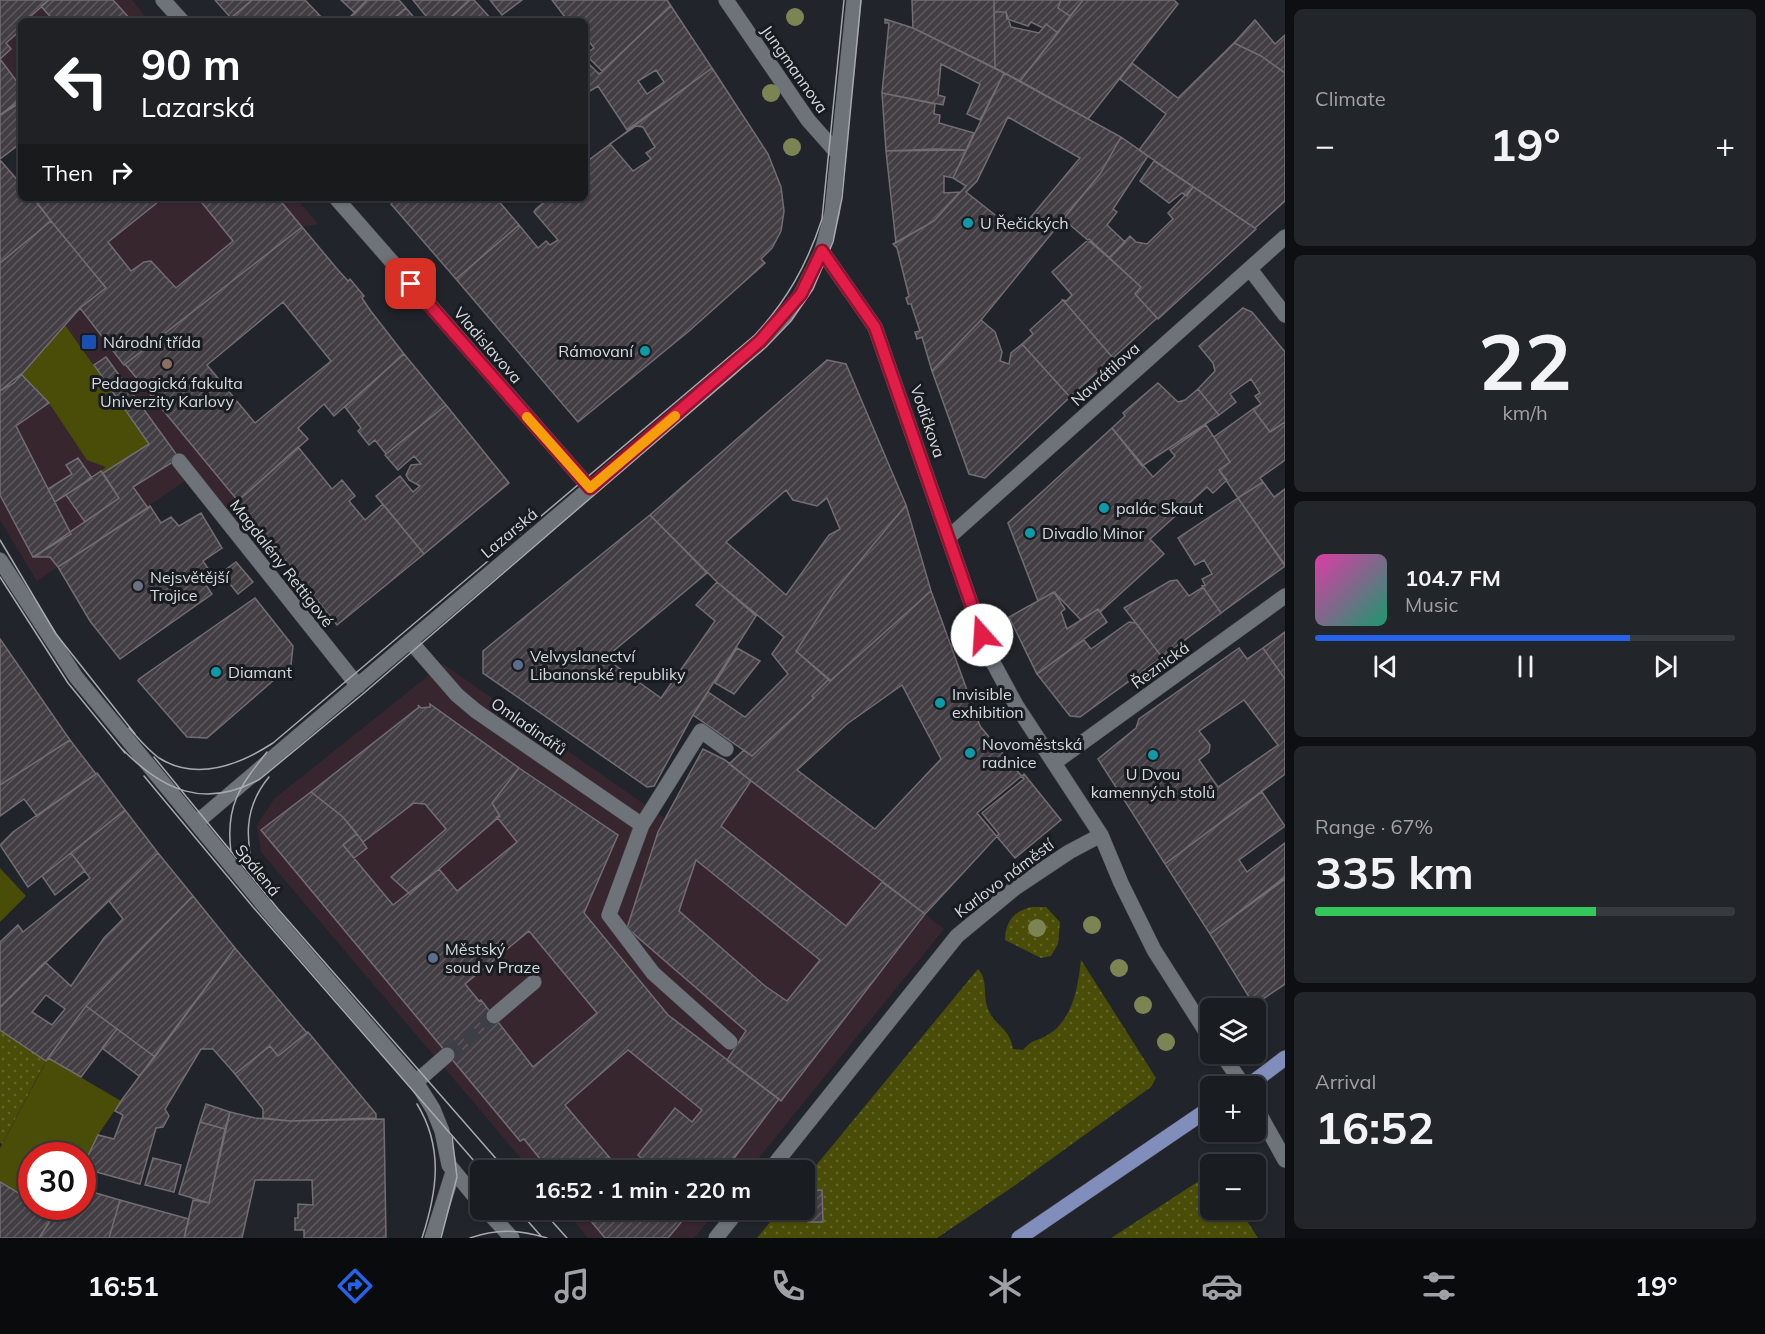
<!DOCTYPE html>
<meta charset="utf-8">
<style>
:root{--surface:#191c20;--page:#222529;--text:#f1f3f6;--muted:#9fa1a5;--line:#373a3e;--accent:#2563eb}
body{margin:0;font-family:Mulish,sans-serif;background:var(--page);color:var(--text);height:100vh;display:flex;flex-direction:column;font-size:22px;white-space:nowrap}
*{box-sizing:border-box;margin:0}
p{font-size:20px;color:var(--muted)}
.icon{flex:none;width:33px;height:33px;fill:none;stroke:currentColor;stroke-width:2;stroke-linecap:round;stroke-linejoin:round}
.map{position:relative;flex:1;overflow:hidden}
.details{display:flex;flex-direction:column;gap:9px;padding:9px;background:#0e0f12;width:480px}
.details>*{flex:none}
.guide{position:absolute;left:18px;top:18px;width:570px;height:183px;border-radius:9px;box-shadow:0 2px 4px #0004,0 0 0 2px var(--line);background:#202124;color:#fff;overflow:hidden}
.tools{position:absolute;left:1200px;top:998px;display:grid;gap:12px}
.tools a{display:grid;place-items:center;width:66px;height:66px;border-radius:9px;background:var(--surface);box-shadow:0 2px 4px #0004,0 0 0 2px var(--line);font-size:30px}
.speed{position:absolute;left:18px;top:1142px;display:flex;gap:12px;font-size:30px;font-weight:700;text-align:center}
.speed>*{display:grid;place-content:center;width:78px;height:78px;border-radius:50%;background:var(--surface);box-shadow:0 2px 4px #0004,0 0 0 2px var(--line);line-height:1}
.speed .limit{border:9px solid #d22;background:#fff;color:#111}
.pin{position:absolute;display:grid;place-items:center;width:51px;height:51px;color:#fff;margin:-26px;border-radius:12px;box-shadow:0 3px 9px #0006}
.me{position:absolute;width:66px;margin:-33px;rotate:341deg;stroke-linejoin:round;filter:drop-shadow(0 0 4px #0008)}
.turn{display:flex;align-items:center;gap:21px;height:126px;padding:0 24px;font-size:27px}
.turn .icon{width:78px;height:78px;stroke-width:2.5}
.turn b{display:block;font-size:42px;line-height:51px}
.then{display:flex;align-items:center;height:57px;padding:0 24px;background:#0003;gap:12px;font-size:22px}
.big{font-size:45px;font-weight:700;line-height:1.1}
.details .tile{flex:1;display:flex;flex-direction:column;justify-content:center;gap:9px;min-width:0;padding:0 21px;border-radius:9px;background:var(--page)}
.details .dial{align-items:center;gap:0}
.dial b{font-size:78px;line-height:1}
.song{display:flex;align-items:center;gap:18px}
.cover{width:72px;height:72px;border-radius:9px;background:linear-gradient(135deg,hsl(320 70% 55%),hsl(160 70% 35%))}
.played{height:6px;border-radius:3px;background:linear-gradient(90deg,var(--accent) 75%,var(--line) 75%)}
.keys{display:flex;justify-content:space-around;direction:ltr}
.heat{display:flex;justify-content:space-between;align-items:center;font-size:33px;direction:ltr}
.charge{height:9px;border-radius:4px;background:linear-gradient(90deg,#34c759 67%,var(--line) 0)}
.trip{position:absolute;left:470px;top:1160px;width:345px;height:60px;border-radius:9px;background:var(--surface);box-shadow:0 2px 4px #0004,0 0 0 2px var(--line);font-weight:700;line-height:60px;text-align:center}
.dock{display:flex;height:96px;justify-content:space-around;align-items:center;background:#0a0b0d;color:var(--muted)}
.dock .icon{width:42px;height:42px}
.dock .active{color:var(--accent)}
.dock b{font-size:27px;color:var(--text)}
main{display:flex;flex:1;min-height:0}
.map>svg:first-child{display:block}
</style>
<main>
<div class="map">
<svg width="1285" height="1238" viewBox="0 0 1285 1238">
<defs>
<pattern id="park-dots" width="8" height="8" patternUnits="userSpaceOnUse" patternTransform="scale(1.5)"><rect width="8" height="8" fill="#494d07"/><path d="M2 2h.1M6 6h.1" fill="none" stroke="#62662b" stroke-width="1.8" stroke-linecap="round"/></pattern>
<pattern id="building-hatch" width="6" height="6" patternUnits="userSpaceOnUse" patternTransform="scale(1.5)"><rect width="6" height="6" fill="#433e44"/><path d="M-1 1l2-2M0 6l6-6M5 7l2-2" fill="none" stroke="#5d595f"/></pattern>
</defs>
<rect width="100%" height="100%" fill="#21252b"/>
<path fill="#38262f" d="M0,0H132L145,16L139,21H21V102L0,115Z
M21,198L35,200L39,198H296L318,224L301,227L125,364L238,501L234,507L253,536L240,547L188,479L37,581L0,520V391L80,308L106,288Z
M443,664L664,818L703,749L725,760L944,929L749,1170H531L261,852L257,825L274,799Z
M564,1209H718L694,1238H588Z"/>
<path fill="#494d07" d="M65,325L149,444L103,473L101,471L106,467L87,460L49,403L21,374Z
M0,868L26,896L0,922Z
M48,1058L121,1101L98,1135L83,1167L82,1155H32L31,1190L26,1197L0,1182V1148Z"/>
<path fill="url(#park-dots)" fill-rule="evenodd" d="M1031,907H1046L1060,922L1058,944L1051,956L1041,958L1005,940C1006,921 1013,912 1031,907Z
M1081,960L1156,1078L1151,1087L1014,1186L937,1238H757L781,1209H804V1180L978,969C988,979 983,993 987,1006C992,1025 1010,1027 1013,1049L1023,1050C1034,1038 1035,1042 1046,1036C1073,1021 1078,987 1081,960ZM822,1190L823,1222H808V1191Z
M0,1030L46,1061L2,1144L0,1143Z
M1207,1179H1210V1209H1239L1258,1238H1111L1199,1181Z"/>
<path fill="url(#building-hatch)" stroke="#726d73" stroke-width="1.5" fill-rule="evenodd" d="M0,0H49L31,16V21H21V30L6,43L11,49L0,59L21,87V102L0,115Z
M49,0H113L132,21H54L41,6Z
M215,0H252L231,18Z
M252,0H305L325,21H233L231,18Z
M341,0H367L355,13Z
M367,0H399L406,8L390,21H346Z
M413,0H470L447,21H430Z
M470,0H474L493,21H447Z
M490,0H522L502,15Z
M552,0H667L671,6L602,71L585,54L594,48L585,36V21H568Z
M912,0H994L995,68L913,28Z
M994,0H1061L1058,8L1070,16L1058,33L1046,24L1043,28L1031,22L1028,26L1007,19L1006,12H994Z
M1061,0H1083L1070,16L1058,8Z
M1083,0H1174L1178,4L1088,119L1020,81Z
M671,6L712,68L627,130L598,86L590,91L585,85V60L599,74ZM656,70L664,82L647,94L638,81Z
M406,8L417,21H390Z
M994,12H1006L1011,27L1039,33L1046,24L1058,33L1020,81L995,68Z
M885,19L913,28L1004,73L980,120L967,114L980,84L941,64L938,95L945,97L943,105L882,93L889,23H885Z
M1255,20L1275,44L1285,35V73L1261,56L1234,43Z
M1234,43L1261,56L1285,73V201L1255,228L1139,150L1166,114L1120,79L1132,63L1178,98Z
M712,68L768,154L781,187L784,211L781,231L772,248L761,259L765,263L689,331L578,422L456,279L519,225L538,248L546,241L550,245L558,240L534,212L536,209L549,198H585V180L588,177L585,174V163ZM636,126L643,127L655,147L646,153L651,159L633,171L610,144Z
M1004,73L1121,137L1100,174L981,320L932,371L922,337L917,339L915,332L920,331L911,304H908L906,298L909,296L897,248L893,244L934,221L966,186L953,178ZM1008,117L1080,158L1021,229L1017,225L1013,229L966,192L977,181Z
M882,93L935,104L934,114L940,115L939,123L974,133L966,150L886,151Z
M17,102H21V143L0,159V115Z
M1121,137L1148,156L1113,209L1117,212L1107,225L1125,242L1109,258L1063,219L1100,174Z
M935,149L966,150L953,178L944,176V193L960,192L934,221L896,243L886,151Z
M0,160L21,184V198H33L51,221L0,263Z
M1154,161L1193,187L1187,196L1182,193L1169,203L1140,181Z
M1193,187L1256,229L1158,319L1135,294L1141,287L1109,258L1130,236L1136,242L1147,244L1173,219L1168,213Z
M39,198H71L74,201L77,198H163L108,242L131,271L144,262L151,261L176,288L233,241L198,198H278L302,227L124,365L80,308L106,288L51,221L35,200Z
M398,198H496L519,225L456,279L391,204Z
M51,221L106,288L80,308L14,383L0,391V263Z
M302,227L338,270L348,281L350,279L364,296L362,298L370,310L404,354L334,416L324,404L298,428L308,439L238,501L125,364ZM283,302L331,361L255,423L207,365Z
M1089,239L1141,287L1135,294L1157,318L1113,358L1063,300L1066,301L1072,295L1052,272Z
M1063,300L1113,358L1070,397L1022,344L1033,334L1030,330Z
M1243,308L1252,312L1285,352V422L1270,432L1253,409L1261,404L1255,396L1260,393L1251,379L1230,394L1236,402L1219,415L1198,389L1215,371L1213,363L1199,346Z
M981,320L995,332L1002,352L1000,361L1009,364L1011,353L1022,344L1070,397L985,478L969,474L932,371Z
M404,354L446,405L386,454L375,440L369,445L358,431L361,428L345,407Z
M106,357L179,458L133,487L148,508L58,567L50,557H34L119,498L103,473L149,444L94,365Z
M827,360L846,364L906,505L835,591L796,651L829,679L812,696L814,698L752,756L693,715L708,692L745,717L788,674L772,654L784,637L717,582L650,515ZM786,490L793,500L817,506L827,498L840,529L829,535L786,595L726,542Z
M21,374L49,403L16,426L71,534L33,557L0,495V391Z
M1158,383L1178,402L1185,400L1198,389L1219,415L1142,466L1112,428L1125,416L1123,413Z
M446,405L509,483L424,554L376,496L400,476L413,492L420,486L409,480L406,475L411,465L421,464L414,456L398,470L385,455Z
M1253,409L1270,432L1285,422V460L1260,478L1263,482L1238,498L1219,470L1230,462L1214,437Z
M1206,425L1230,462L1219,470L1227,480L1213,493L1207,487L1150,539L1164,554L1100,612L1098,609L1081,620L1054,592L1038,601L1008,523L1112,428L1153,477L1175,456L1170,450Z
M298,447L332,489L342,480L355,496L349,501L365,520L383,504L424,554L337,625L238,501Z
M78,458L92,478L55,502L48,489L72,474L66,465Z
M101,471L119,498L85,522L66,495Z
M1263,482L1274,497L1285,489V565L1238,498Z
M1238,498L1285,566L1221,613L1202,586L1205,585L1202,579L1212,574L1204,560L1195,565L1178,538Z
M906,505L931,591L830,681L796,651L835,591Z
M150,506L161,523L171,517L179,526L201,513L222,548L203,561L211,573L202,579L212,594L120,659L90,621L58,567Z
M650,515L707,573L605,658L661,698L715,621L696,605L717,582L756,616L693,715L654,786L647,787L483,673V651Z
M236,562L253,582L238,594L221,573Z
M1177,580L1189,596L1203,587L1221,613L1162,657L1124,608L1170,581Z
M931,591L980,726L1024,779L982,813L999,834L925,914L729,764L744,750L752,756L814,698L812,696L829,679L830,681ZM902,685L941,759L875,829L797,770L847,724Z
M1054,592L1065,609L1061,612L1067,629L1098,609L1107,622L1037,674L1009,617Z
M255,598L293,646L291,665L207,738L187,737L138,681L139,679Z
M1129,622L1136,623L1162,657L1080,717L1070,716L1037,674L1084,640L1091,649Z
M1285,632V679L1263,648Z
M0,639L70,740L0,785Z
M737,648L760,661L734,694L715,683Z
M1239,648L1247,659L1263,648L1285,679V774L1165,864L1098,759L1136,728L1139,719ZM1244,700L1278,745L1218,787L1199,760L1209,752L1210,745L1199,731Z
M430,704L519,768L492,803L500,816L410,894L391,877L446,829L425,804L414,803L363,842L343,817L311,792L419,707L418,705L421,708L430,707Z
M70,740L96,774L37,816L24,799L0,816V785Z
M703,749L725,760L751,781L721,826L846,926L882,882L925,914L781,1101L727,1060L746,1031L627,928L658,832ZM696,860L820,960L787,1001L765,986L679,911Z
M519,768L618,835L584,913L668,1015L779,1099L725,1170H653L638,1155L675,1108L692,1122L702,1110L628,1050L565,1105L620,1170H549L524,1139L520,1141L261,830L311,792L343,817L357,834L343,845L393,905L439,869L457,891L517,842L497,817L500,816L492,803ZM529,931L597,1013L533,1067L481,1000L479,1001L465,984Z
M97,773L125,810L28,887L0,845L13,832Z
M1024,774L1061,820L1015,858L977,813Z
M1262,792L1285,826L1239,860L1247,872L1285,843V877L1210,934L1165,864Z
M125,810L158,853L0,1007V942L18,925L23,932L90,878L71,853Z
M357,834L367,848L354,858L343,845Z
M71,853L85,871L55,895L42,876Z
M158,853L193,896L86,1006L46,1061L0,1030V1007L45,962L71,986L104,938L123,919L109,901ZM46,995L65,1009L52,1025L32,1012Z
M1285,879V984L1254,1005L1210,934Z
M193,896L235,948L155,1057L86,1006Z
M235,948L307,1033L278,1056L270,1046L235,1074L213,1049H201L165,1109L169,1116L163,1127L156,1128L140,1184L82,1168L98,1135L114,1139L123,1115L115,1111L121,1101Z
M86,1006L117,1029L81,1077L48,1058Z
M117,1029L155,1057L139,1076L102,1048Z
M308,1032L376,1114V1118L290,1121L263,1118V1109L235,1074L270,1046L278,1056Z
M206,1104L230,1112L225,1129L200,1122Z
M230,1112L255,1118L290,1121L384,1119L386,1238H304V1230H295V1218H298V1204L313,1205L312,1180H255L242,1238H184L193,1200L209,1203Z
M200,1122L225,1129L209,1203L179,1194Z
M153,1158L181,1165L174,1192L145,1185Z
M0,1182L32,1201V1206H39L54,1215L39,1238H0Z
M82,1189L120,1200L109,1238H39L59,1206H82Z
M822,1190L823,1222H808V1191Z
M120,1200L189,1219L184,1238H109Z
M581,1209H692L668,1238H605Z"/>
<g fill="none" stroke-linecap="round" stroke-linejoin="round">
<path stroke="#3c4046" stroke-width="15" stroke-dasharray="15 8" stroke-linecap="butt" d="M447,1055L494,1016"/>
<defs>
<path id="minor" d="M163,0L182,21
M726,0L808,120L839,155
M336,198L590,488
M822,251L875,327L989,655L1016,705L1101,835L1121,883L1154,950L1210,1038
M1250,269L1285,315
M179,461L358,686
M949,537L1285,237
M0,560L76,677L271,914L416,1082L433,1109L442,1131L449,1165L480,1203
M410,641L457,695L476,711L642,825L701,731L726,749
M1054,763L1285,596
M196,823L729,370L786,315L801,294L822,251L832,213L854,0
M642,825L609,915L653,973L730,1042
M494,1016L534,982
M1221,1053L1244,1086
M416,1082L447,1055
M1256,1108L1285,1160
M770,1170L957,936L1015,888L1069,852L1101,835
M485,1209L512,1238
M432,1238L453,1172
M716,1238L739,1209"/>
<path id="major" d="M1248,1086L1285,1058
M1019,1238L1210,1108"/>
</defs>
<use href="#minor" stroke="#3c3f44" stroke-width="16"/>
<use href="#major" stroke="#3c3f44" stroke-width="16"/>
<use href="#minor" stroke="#6e7379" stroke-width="15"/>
<use href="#major" stroke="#818dba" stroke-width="15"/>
<path stroke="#a6aaae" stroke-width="1.5" d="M0,540L56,634L135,734
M0,577L68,683L125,753
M129,728C138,738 148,750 159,758C197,782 239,765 273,743L755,335C787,300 807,265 822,219L844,0
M121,748C162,790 204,810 260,779L364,693L766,347L791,321L813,289L833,242L842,198L861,0
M154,757L278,909L506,1170
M144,776L253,907L482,1170
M231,852C225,806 240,786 267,752
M256,878C245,841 243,808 269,777
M417,1104C444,1148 437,1192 422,1238
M517,1209L541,1236
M541,1209L567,1238
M441,1238L457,1177L452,1136
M470,1238C498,1228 520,1230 547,1238"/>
</g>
<g fill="#7d8454">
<circle cx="795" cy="17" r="9"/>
<circle cx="771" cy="93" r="9"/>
<circle cx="792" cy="147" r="9"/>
<circle cx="1092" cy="925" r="9"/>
<circle cx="1037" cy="928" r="9"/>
<circle cx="1119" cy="968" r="9"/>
<circle cx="1143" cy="1005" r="9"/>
<circle cx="1166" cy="1042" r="9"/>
</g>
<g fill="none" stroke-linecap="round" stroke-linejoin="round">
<defs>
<path id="route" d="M411,284L590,488L760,341L801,294L822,251L875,327L982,635"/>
</defs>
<use href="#route" stroke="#92132f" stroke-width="15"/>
<use href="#route" stroke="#e11d48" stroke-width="10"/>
<path stroke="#f59e0b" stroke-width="10" d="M527,417L590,488L675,416"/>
</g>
<g fill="#0f9aa8" stroke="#181c21" stroke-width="2">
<circle cx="968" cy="223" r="6"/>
<circle cx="645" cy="351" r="6"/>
<circle cx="1104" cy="508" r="6"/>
<circle cx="1030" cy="533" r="6"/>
<circle cx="216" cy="672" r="6"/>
<circle cx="940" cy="703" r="6"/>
<circle cx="970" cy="753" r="6"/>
<circle cx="1153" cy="755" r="6"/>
</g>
<rect fill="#1a4fb4" stroke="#181c21" stroke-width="2" x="81" y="334" width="16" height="16" rx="3"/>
<circle fill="#8d6e63" stroke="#181c21" stroke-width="2" cx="167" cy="364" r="6"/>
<circle fill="#6b7280" stroke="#181c21" stroke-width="2" cx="138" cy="586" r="6"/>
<g fill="#5c6f8a" stroke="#181c21" stroke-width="2">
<circle cx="518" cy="665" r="6"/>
<circle cx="433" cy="958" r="6"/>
</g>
<g text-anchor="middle" stroke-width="6" stroke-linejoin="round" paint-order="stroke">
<g font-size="16" fill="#d7dade" stroke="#181c21">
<text transform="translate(795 69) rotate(55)" y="6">Jungmannova</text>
<text transform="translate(488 345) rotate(49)" y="6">Vladislavova</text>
<text transform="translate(1105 374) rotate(-42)" y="6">Navrátilova</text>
<text transform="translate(928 421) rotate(71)" y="6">Vodičkova</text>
<text transform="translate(509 533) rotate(-40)" y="6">Lazarská</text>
<text transform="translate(282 563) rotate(52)" y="6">Magdalény Rettigové</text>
<text transform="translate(1160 665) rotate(-36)" y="6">Řeznická</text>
<text transform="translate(529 726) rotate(35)" y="6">Omladinářů</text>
<text transform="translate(258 870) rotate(51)" y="6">Spálená</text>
<text transform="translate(1004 878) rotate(-37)" y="6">Karlovo náměstí</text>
</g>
<g font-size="16" fill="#d7dade" stroke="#181c21" text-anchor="start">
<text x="980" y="229">U Řečických</text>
<text x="103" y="348">Národní třída</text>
<text x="633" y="357" text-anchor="end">Rámovaní</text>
<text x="167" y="389" text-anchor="middle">Pedagogická fakulta<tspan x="167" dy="18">Univerzity Karlovy</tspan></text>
<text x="1116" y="514">palác Skaut</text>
<text x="1042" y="539">Divadlo Minor</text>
<text x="150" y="583">Nejsvětější<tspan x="150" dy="18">Trojice</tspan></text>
<text x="530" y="662">Velvyslanectví<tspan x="530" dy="18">Libanonské republiky</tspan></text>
<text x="228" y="678">Diamant</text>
<text x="952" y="700">Invisible<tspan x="952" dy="18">exhibition</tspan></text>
<text x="982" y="750">Novoměstská<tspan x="982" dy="18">radnice</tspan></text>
<text x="1153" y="780" text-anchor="middle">U Dvou<tspan x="1153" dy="18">kamenných stolů</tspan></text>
<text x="445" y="955">Městský<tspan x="445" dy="18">soud v Praze</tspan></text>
</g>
</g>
</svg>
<div class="tools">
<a><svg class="icon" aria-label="layers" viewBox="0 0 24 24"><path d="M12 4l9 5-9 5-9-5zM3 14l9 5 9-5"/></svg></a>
<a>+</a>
<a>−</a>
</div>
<div class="speed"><div class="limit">30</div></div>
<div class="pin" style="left:411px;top:284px;background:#d93025"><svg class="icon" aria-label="arrive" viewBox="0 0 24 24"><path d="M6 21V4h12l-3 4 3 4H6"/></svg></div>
<svg class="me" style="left:982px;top:635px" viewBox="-20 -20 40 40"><circle r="19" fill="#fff"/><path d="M0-13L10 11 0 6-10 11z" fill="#e11d48"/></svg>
<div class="trip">16:52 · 1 min · 220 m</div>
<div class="guide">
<div class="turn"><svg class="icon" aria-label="left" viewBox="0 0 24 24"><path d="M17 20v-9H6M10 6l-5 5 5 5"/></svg><div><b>90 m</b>Lazarská</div></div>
<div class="then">Then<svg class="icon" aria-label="right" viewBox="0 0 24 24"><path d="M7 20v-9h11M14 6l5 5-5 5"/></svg></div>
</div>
</div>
<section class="details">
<div class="tile"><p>Climate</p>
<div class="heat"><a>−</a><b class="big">19°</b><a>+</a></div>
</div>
<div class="tile dial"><b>22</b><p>km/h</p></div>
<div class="tile">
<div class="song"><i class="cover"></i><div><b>104.7 FM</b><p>Music</p></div></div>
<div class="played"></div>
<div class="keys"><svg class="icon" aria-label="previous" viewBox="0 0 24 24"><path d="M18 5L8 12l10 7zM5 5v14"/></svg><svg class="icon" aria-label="pause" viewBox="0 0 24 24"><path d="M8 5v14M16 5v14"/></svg><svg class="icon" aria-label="next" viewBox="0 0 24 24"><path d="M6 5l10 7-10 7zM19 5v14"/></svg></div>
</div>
<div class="tile"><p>Range · 67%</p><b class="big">335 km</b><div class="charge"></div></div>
<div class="tile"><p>Arrival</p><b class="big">16:52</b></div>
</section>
</main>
<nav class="dock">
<b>16:51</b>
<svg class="icon active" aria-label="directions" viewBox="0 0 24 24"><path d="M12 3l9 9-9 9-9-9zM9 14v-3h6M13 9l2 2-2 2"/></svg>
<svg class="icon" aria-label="music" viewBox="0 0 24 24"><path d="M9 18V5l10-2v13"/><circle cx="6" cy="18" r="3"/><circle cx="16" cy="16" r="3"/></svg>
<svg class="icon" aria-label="phone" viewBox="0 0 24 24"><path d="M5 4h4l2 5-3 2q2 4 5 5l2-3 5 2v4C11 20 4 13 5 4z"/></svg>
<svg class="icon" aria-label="climate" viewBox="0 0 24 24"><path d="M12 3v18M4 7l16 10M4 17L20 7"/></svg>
<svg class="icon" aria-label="car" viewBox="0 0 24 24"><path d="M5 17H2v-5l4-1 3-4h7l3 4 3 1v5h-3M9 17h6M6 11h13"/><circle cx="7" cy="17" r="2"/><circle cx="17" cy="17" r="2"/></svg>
<svg class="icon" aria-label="filters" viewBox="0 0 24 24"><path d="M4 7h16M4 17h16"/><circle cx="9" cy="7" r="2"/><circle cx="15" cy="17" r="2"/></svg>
<b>19°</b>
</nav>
